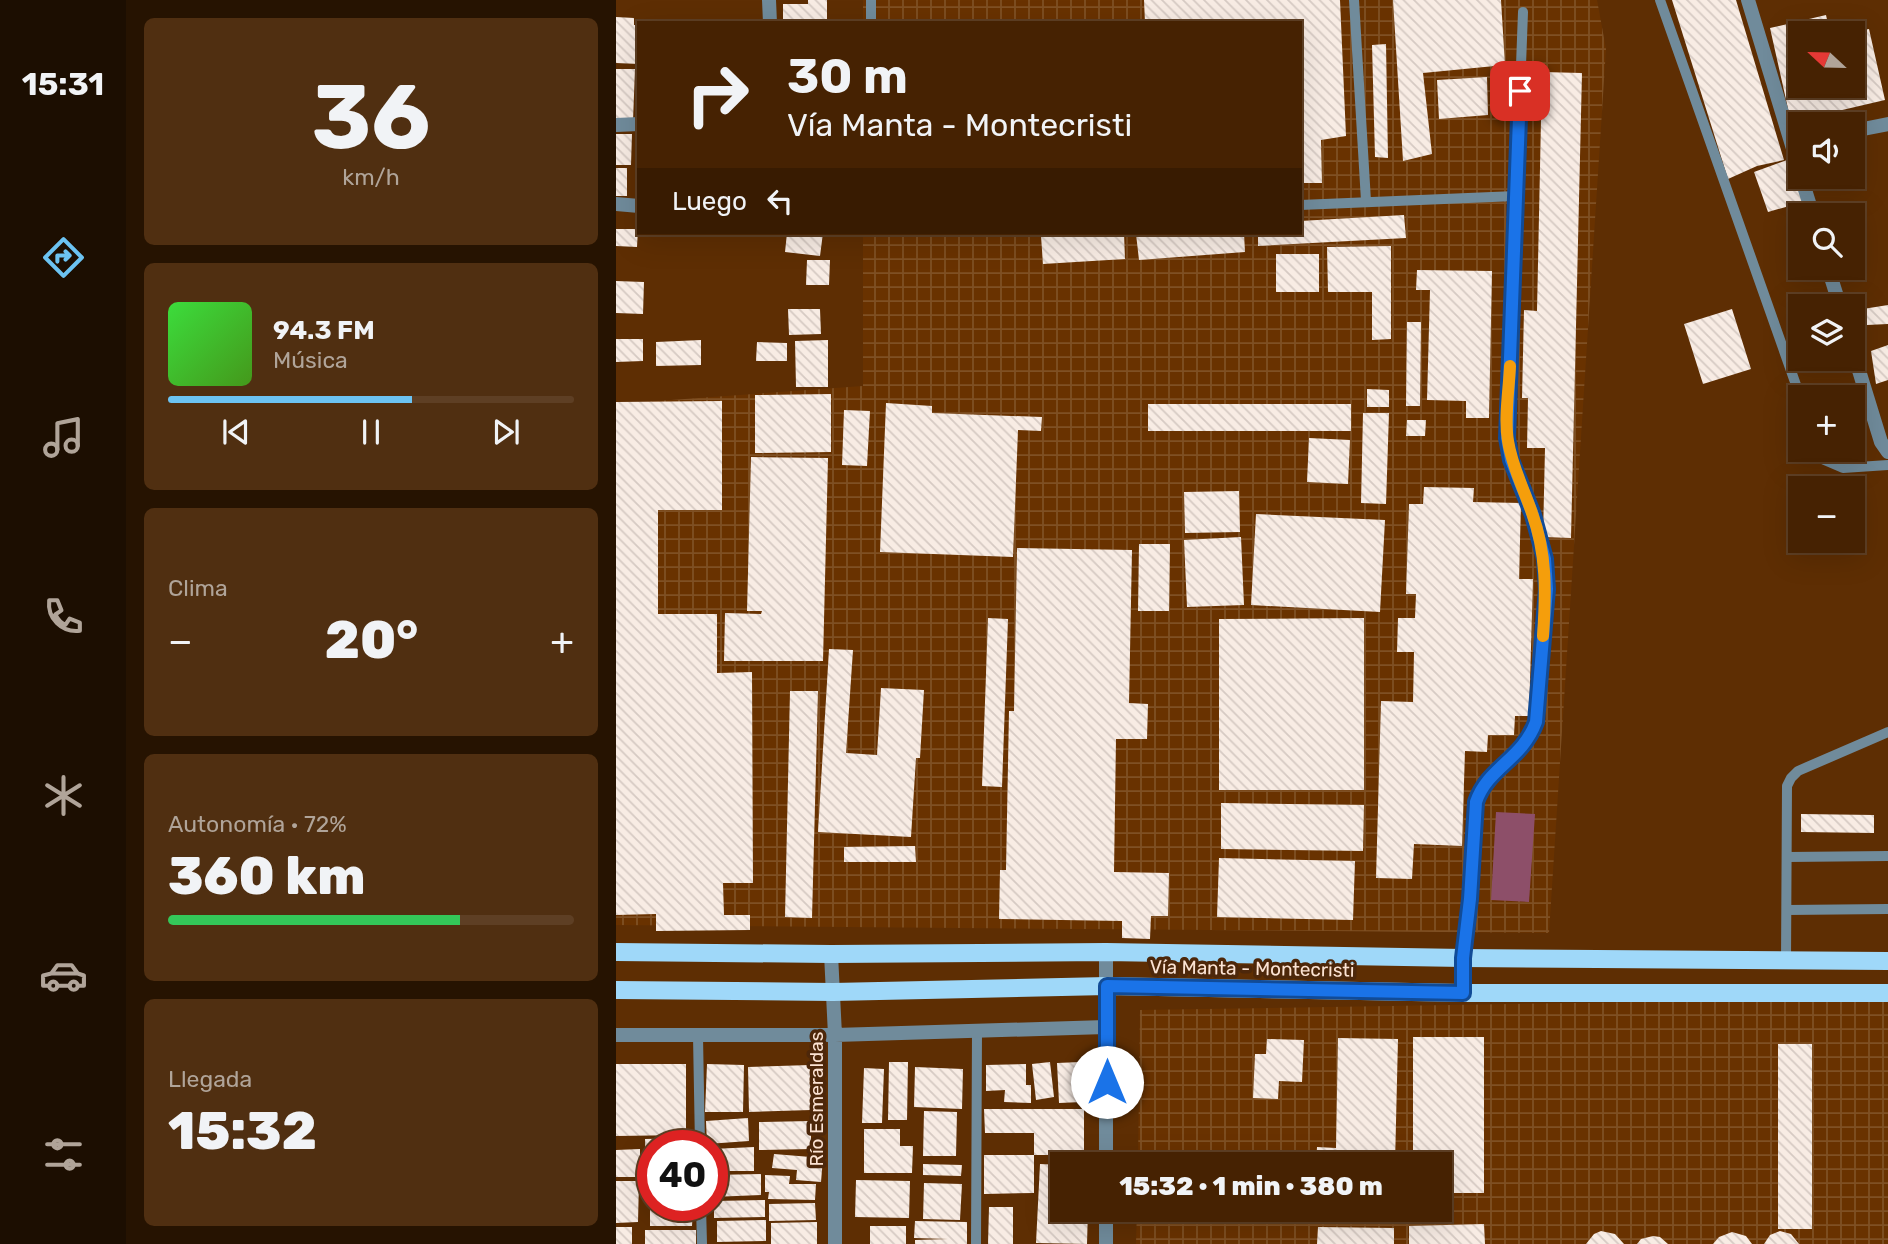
<!DOCTYPE html>
<html lang="es">
<meta charset="utf-8">
<style>
:root{--surface:#462202;--page:#502f11;--text:#f1f3f6;--muted:#b0a499;--line:#5e3f24;--accent:#6cc3f2}
body{margin:0;font-family:Rubik,sans-serif;background:var(--page);color:var(--text);height:100vh;display:flex;flex-direction:column;font-size:26px;white-space:nowrap}
*{box-sizing:border-box;margin:0}
p{font-size:23px;color:var(--muted)}
.icon{flex:none;width:38px;height:38px;fill:none;stroke:currentColor;stroke-width:2;stroke-linecap:round;stroke-linejoin:round}
.map{position:relative;flex:1;overflow:hidden}
.panel{display:flex;flex-direction:column;gap:18px;padding:18px;background:#261301;width:490px}
.panel>*{flex:none}
.top-card{position:absolute;left:21px;top:21px;width:665px;height:214px;border-radius:0px;box-shadow:0 7px 28px #0002,0 0 0 2px var(--line);background:#462202;color:var(--text);overflow:hidden}
.needle{width:46px;rotate:292deg}
.controls{position:absolute;left:1172px;top:21px;display:grid;gap:14px}
.controls a{display:grid;place-items:center;width:77px;height:77px;border-radius:0px;background:var(--surface);box-shadow:0 7px 28px #0002,0 0 0 2px var(--line);font-size:35px}
.speed{position:absolute;left:21px;top:1130px;display:flex;gap:14px;font-size:35px;font-weight:700;text-align:center}
.speed>*{display:grid;place-content:center;width:91px;height:91px;border-radius:50%;background:var(--surface);box-shadow:0 7px 28px #0002,0 0 0 2px var(--line);line-height:1}
.speed .limit{border:10px solid #d22;background:#fff;color:#111}
.pin{position:absolute;display:grid;place-items:center;width:60px;height:60px;color:#fff;margin:-30px;border-radius:14px;box-shadow:0 4px 10px #0006}
.me{position:absolute;width:77px;margin:-38px;rotate:0deg;stroke-linejoin:round;filter:drop-shadow(0 0 5px #0008)}
.turn{display:flex;align-items:center;gap:24px;height:147px;padding:0 35px;font-size:32px}
.turn .icon{width:91px;height:91px;stroke-width:2.5}
.turn b{display:block;font-size:49px;line-height:60px}
.then{display:flex;align-items:center;height:66px;padding:0 35px;background:#0003;gap:14px;font-size:26px}
.big{font-size:52px;font-weight:800;line-height:1.1}
.panel .card{flex:1;display:flex;flex-direction:column;justify-content:center;gap:10px;min-width:0;padding:0 24px;border-radius:10px;background:var(--page)}
.panel .dial{align-items:center;gap:0}
.dial b{font-size:91px;line-height:1}
.song{display:flex;align-items:center;gap:21px}
.cover{width:84px;height:84px;border-radius:10px;background:linear-gradient(135deg,hsl(120 70% 55%),hsl(100 70% 35%))}
.played{height:7px;border-radius:4px;background:linear-gradient(90deg,var(--accent) 60%,var(--line) 60%)}
.keys{display:flex;justify-content:space-around;direction:ltr}
.heat{display:flex;justify-content:space-between;align-items:center;font-size:38px;direction:ltr}
.charge{height:10px;border-radius:5px;background:linear-gradient(90deg,#34c759 72%,var(--line) 0)}
.trip{position:absolute;left:434px;top:1152px;width:402px;height:70px;border-radius:0px;background:var(--surface);box-shadow:0 7px 28px #0002,0 0 0 2px var(--line);font-weight:800;line-height:70px;text-align:center}
main{display:flex;flex:1;min-height:0}
.dock{display:flex;flex-direction:column;width:126px;justify-content:space-around;align-items:center;background:#1c0e01;color:var(--muted)}
.dock .icon{width:49px;height:49px}
.dock .selected{color:var(--accent)}
.dock b{font-size:32px;color:var(--text)}
.map>svg:first-child{display:block}
</style>
<main>
<nav class="dock">
<b>15:31</b>
<svg class="icon selected" aria-label="directions" viewBox="0 0 24 24"><path d="M12 3l9 9-9 9-9-9zM9 14v-3h6M13 9l2 2-2 2"/></svg>
<svg class="icon" aria-label="music" viewBox="0 0 24 24"><path d="M9 18V5l10-2v13"/><circle cx="6" cy="18" r="3"/><circle cx="16" cy="16" r="3"/></svg>
<svg class="icon" aria-label="phone" viewBox="0 0 24 24"><path d="M5 4h4l2 5-3 2q2 4 5 5l2-3 5 2v4C11 20 4 13 5 4z"/></svg>
<svg class="icon" aria-label="climate" viewBox="0 0 24 24"><path d="M12 3v18M4 7l16 10M4 17L20 7"/></svg>
<svg class="icon" aria-label="car" viewBox="0 0 24 24"><path d="M5 17H2v-5l4-1 3-4h7l3 4 3 1v5h-3M9 17h6M6 11h13"/><circle cx="7" cy="17" r="2"/><circle cx="17" cy="17" r="2"/></svg>
<svg class="icon" aria-label="filters" viewBox="0 0 24 24"><path d="M4 7h16M4 17h16"/><circle cx="9" cy="7" r="2"/><circle cx="15" cy="17" r="2"/></svg>
</nav>
<section class="panel">
<div class="card dial"><b>36</b><p>km/h</p></div>
<div class="card">
<div class="song"><i class="cover"></i><div><b>94.3 FM</b><p>Música</p></div></div>
<div class="played"></div>
<div class="keys"><svg class="icon" aria-label="previous" viewBox="0 0 24 24"><path d="M18 5L8 12l10 7zM5 5v14"/></svg><svg class="icon" aria-label="pause" viewBox="0 0 24 24"><path d="M8 5v14M16 5v14"/></svg><svg class="icon" aria-label="next" viewBox="0 0 24 24"><path d="M6 5l10 7-10 7zM19 5v14"/></svg></div>
</div>
<div class="card"><p>Clima</p>
<div class="heat"><a>−</a><b class="big">20°</b><a>+</a></div>
</div>
<div class="card"><p>Autonomía · 72%</p><b class="big">360 km</b><div class="charge"></div></div>
<div class="card"><p>Llegada</p><b class="big">15:32</b></div>
</section>
<div class="map">
<svg width="1272" height="1244" viewBox="0 0 1272 1244">
<defs>
<pattern id="industrial-grid" width="8" height="8" patternUnits="userSpaceOnUse" patternTransform="scale(1.75)"><rect width="8" height="8" fill="#693200"/><path d="M0 4h8M4 0v8" fill="none" stroke="#7f5024"/></pattern>
<pattern id="building-back-hatch" width="6" height="6" patternUnits="userSpaceOnUse" patternTransform="scale(1.75)"><rect width="6" height="6" fill="#f8ece4"/><path d="M-1 5l2 2M0 0l6 6M5-1l2 2" fill="none" stroke="#d6cac3"/></pattern>
</defs>
<rect width="100%" height="100%" fill="#5e2e03"/>
<path fill="url(#industrial-grid)" d="M247,0H981L990,49L933,933L0,925V404L247,386V233H684V23H247Z
M1272,998V1244H520L521,1209H824V1164H522L524,1010Z"/>
<path fill="#8d4f69" d="M880,812L919,814L913,902L875,900Z"/>
<path fill="url(#building-back-hatch)" d="M192,0H211V23H167V4H192Z
M528,0H724L730,136L705,140L706,183H685L684,23H529Z
M777,0H885L889,65L807,73L816,154L787,161Z
M1056,0H1120L1168,160L1141,166L1112,179Z
M1210,15L1214,33H1185V86H1237V32L1253,29L1269,100L1175,122L1154,28Z
M0,17L18,18V25H23V64L0,63Z
M770,44L772,158L759,157L756,45Z
M0,69H19L17,121L0,120Z
M926,72L966,73L955,538L927,537L929,448H911L912,398H906L908,310L921,311Z
M871,77L872,115L823,119L821,80Z
M0,134H16L15,165H0Z
M1174,159L1187,202L1152,212L1138,172Z
M0,168H11V196H0Z
M788,215L790,238L642,246V233H684V221Z
M0,229H22L21,247L0,246Z
M171,233H207L204,256L169,252Z
M480,233H508L509,259L427,264L425,236Z
M628,233L629,252L523,260L520,234Z
M775,246V339L756,340V292H712L711,247Z
M660,254H703V292H660Z
M191,260H214L213,285H190Z
M801,270L876,271L873,418H850V401L811,400L814,290H800Z
M0,281L28,282L27,314L0,313Z
M1272,305V324L1251,325L1247,309Z
M172,309H204L205,334L173,335Z
M1116,309L1135,369L1087,384L1068,324Z
M791,322H805L804,406H790Z
M0,339H27V361L0,362Z
M85,340V365L40,366V342Z
M212,340V387H180L179,341Z
M141,342L171,343V361H140Z
M1272,345V380L1260,384L1255,351Z
M751,389L773,390V407H751Z
M215,394V452L139,453V395Z
M106,401V510H42V614H101V673L136,672L137,883H107L108,915H134V930L40,931V914L0,915V402Z
M270,403L316,406V413L426,417L425,431L402,430L397,557L264,552Z
M532,404H735V431H532Z
M228,410L254,411L251,466L226,465Z
M747,413H773L770,504L745,503Z
M791,420H810L809,436H790Z
M693,438L734,440L732,484L691,482Z
M135,457L212,458L207,661H108L109,613L145,614L146,611H131Z
M808,487L858,488L857,502L905,503L903,579H917L913,716H899L898,735H872L871,752L849,751L846,846L798,844L796,879L760,878L765,701L797,702L798,652H781L782,618H799L800,594H790L793,504H807Z
M623,491L624,532L569,533L568,492Z
M640,514L769,520L764,612L635,605Z
M625,537L628,605L571,607L568,540Z
M523,544H554L553,611H522Z
M401,548L516,550L513,703L532,704L531,739H500L498,872L553,873L552,916H535L534,939L506,938V921L383,919L384,870H390L393,711H398Z
M372,618L392,619L386,787L366,786Z
M748,618V790H603V619Z
M213,649L237,650L230,753L261,755L265,688L308,690L304,758H300L295,837L202,832Z
M174,691H202L196,918L169,917Z
M605,803L748,805L747,851L605,849Z
M1185,814L1258,815V833L1185,832Z
M299,846L300,862H228V847Z
M603,858L739,861L737,920L601,917Z
M797,1037H868V1193H824V1164H797Z
M722,1038L782,1039L779,1164H700L701,1147L720,1148Z
M651,1039L688,1040L686,1082L663,1081L662,1099L637,1098L639,1054H650Z
M1162,1044H1196V1229H1162Z
M273,1062H292L291,1120H272Z
M434,1062L438,1097L420,1100L416,1064Z
M464,1062L466,1102L443,1103L441,1063Z
M0,1064H70V1135L0,1136Z
M91,1064L128,1065L127,1112H89Z
M410,1064V1085H415V1103L388,1102L389,1090L370,1091V1065Z
M194,1065L195,1110L133,1112L132,1067Z
M299,1067L347,1069L346,1109L298,1107Z
M248,1068L268,1069L266,1123H246Z
M368,1109H468V1155H418V1193L368,1194V1155H418V1133H369Z
M308,1111L341,1112L340,1156H307Z
M132,1118L133,1141L91,1144L90,1121Z
M195,1121V1149L143,1150V1122Z
M248,1129H284V1146H297L296,1173H248Z
M77,1138L78,1146H37V1170H30L29,1139Z
M138,1147V1171H96V1149Z
M24,1149V1177H0V1150Z
M158,1154L207,1158L205,1182L180,1180L181,1170L156,1168Z
M307,1164L346,1165L345,1176L307,1175Z
M424,1164L446,1165V1209H472L471,1244L420,1243Z
M145,1174V1195L96,1197V1175Z
M149,1175L174,1176L173,1184H200L199,1200L152,1199L153,1192H149Z
M240,1180L294,1181L293,1218L239,1217Z
M0,1181H23L22,1222L0,1223Z
M308,1183L346,1184L344,1220L307,1219Z
M149,1200V1217L98,1218V1201Z
M199,1203L200,1220L153,1221V1204Z
M373,1207H397V1244H372Z
M34,1208L77,1209L76,1226H34Z
M150,1220V1241L101,1242V1221Z
M299,1221L351,1222V1244H299V1240L332,1239L298,1238Z
M201,1222V1244H155V1223Z
M868,1224L869,1244H793V1226Z
M254,1226H290V1244H254Z
M0,1227H16V1244H0Z
M702,1227L778,1228V1244H701Z
M29,1230H80V1244H29Z
M985,1231L999,1234L1008,1244H970L978,1234Z
M1164,1231L1175,1234L1183,1244H1148L1154,1235Z
M1116,1232L1130,1236L1136,1244H1097L1103,1237Z
M1037,1236L1044,1237L1052,1244H1021L1025,1239Z"/>
<g fill="none" stroke-linecap="round" stroke-linejoin="round">
<path stroke="#708b9b" stroke-width="10" d="M255,0V23
M738,0L750,201
M1044,0L1185,399
M684,205L900,196
M1202,450L1206,459L1227,468L1272,465
M1172,857L1272,856
M1171,910L1272,909
M1170,960L1171,786L1175,778L1182,771L1272,732
M847,993V958L854,899L860,802C872,768 906,760 921,722L931,589L929,559L917,515L895,460L891,438L907,12
M82,1036L84,1146
M85,1206L86,1244
M360,1244L361,1031"/>
<path stroke="#708b9b" stroke-width="14" d="M153,0L154,23
M1132,0L1185,175
M0,125L23,124
M1237,131L1272,124
M1185,177L1197,215
M0,204L23,206
M1212,268L1224,306
M1237,351L1265,442L1272,452
M215,954L219,1035V1244
M0,1035H219L490,1027"/>
<path stroke="#708b9b" stroke-width="14" d="M490,952V1164
M490,1244V1209"/>
<path stroke="#9fd8f9" stroke-width="18" d="M0,952L215,954L490,952L847,958L1272,961
M0,990L217,992L491,986L847,993H1272"/>
</g>
<g fill="none" stroke-linecap="round" stroke-linejoin="round">
<defs>
<path id="route" d="M491,1082V986L847,993V958L854,899L860,802C872,767 906,760 920,722L931,589L929,559L917,515L895,460L891,438L904,91"/>
</defs>
<use href="#route" stroke="#114b97" stroke-width="18"/>
<use href="#route" stroke="#1a73e8" stroke-width="12"/>
<path stroke="#f59e0b" stroke-width="12" d="M894,366C893,390 888,418 892,441C896,467 908,489 916,513C931,554 930,593 927,636"/>
</g>
<g text-anchor="middle" stroke-width="7" stroke-linejoin="round" paint-order="stroke">
<g font-size="19" fill="#fce3d3" stroke="#4d270a">
<text transform="translate(636 968) rotate(1)" y="7">Vía Manta - Montecristi</text>
<text transform="translate(200 1099) rotate(-90)" y="7">Río Esmeraldas</text>
</g>
</g>
</svg>
<div class="controls">
<a><svg class="needle" viewBox="-14 -14 28 28"><path d="M0-13l5 13h-10z" fill="#e53935"/><path d="M0 13l5-13h-10z" fill="#b0a499"/></svg></a>
<a><svg class="icon" aria-label="sound" viewBox="0 0 24 24"><path d="M4 9h4l5-4v14l-5-4H4zM17 9q2 3 0 6"/></svg></a>
<a><svg class="icon" aria-label="search" viewBox="0 0 24 24"><circle cx="10" cy="10" r="6"/><path d="M15 15l6 6"/></svg></a>
<a><svg class="icon" aria-label="layers" viewBox="0 0 24 24"><path d="M12 4l9 5-9 5-9-5zM3 14l9 5 9-5"/></svg></a>
<a>+</a>
<a>−</a>
</div>
<div class="speed"><div class="limit">40</div></div>
<div class="pin" style="left:904px;top:91px;background:#d93025"><svg class="icon" aria-label="arrive" viewBox="0 0 24 24"><path d="M6 21V4h12l-3 4 3 4H6"/></svg></div>
<svg class="me" style="left:491px;top:1082px" viewBox="-20 -20 40 40"><circle r="19" fill="#fff"/><path d="M0-13L10 11 0 6-10 11z" fill="#1a73e8"/></svg>
<div class="trip">15:32 · 1 min · 380 m</div>
<div class="top-card">
<div class="turn"><svg class="icon" aria-label="right" viewBox="0 0 24 24"><path d="M7 20v-9h11M14 6l5 5-5 5"/></svg><div><b>30 m</b>Vía Manta - Montecristi</div></div>
<div class="then">Luego<svg class="icon" aria-label="left" viewBox="0 0 24 24"><path d="M17 20v-9H6M10 6l-5 5 5 5"/></svg></div>
</div>
</div>
</main>
